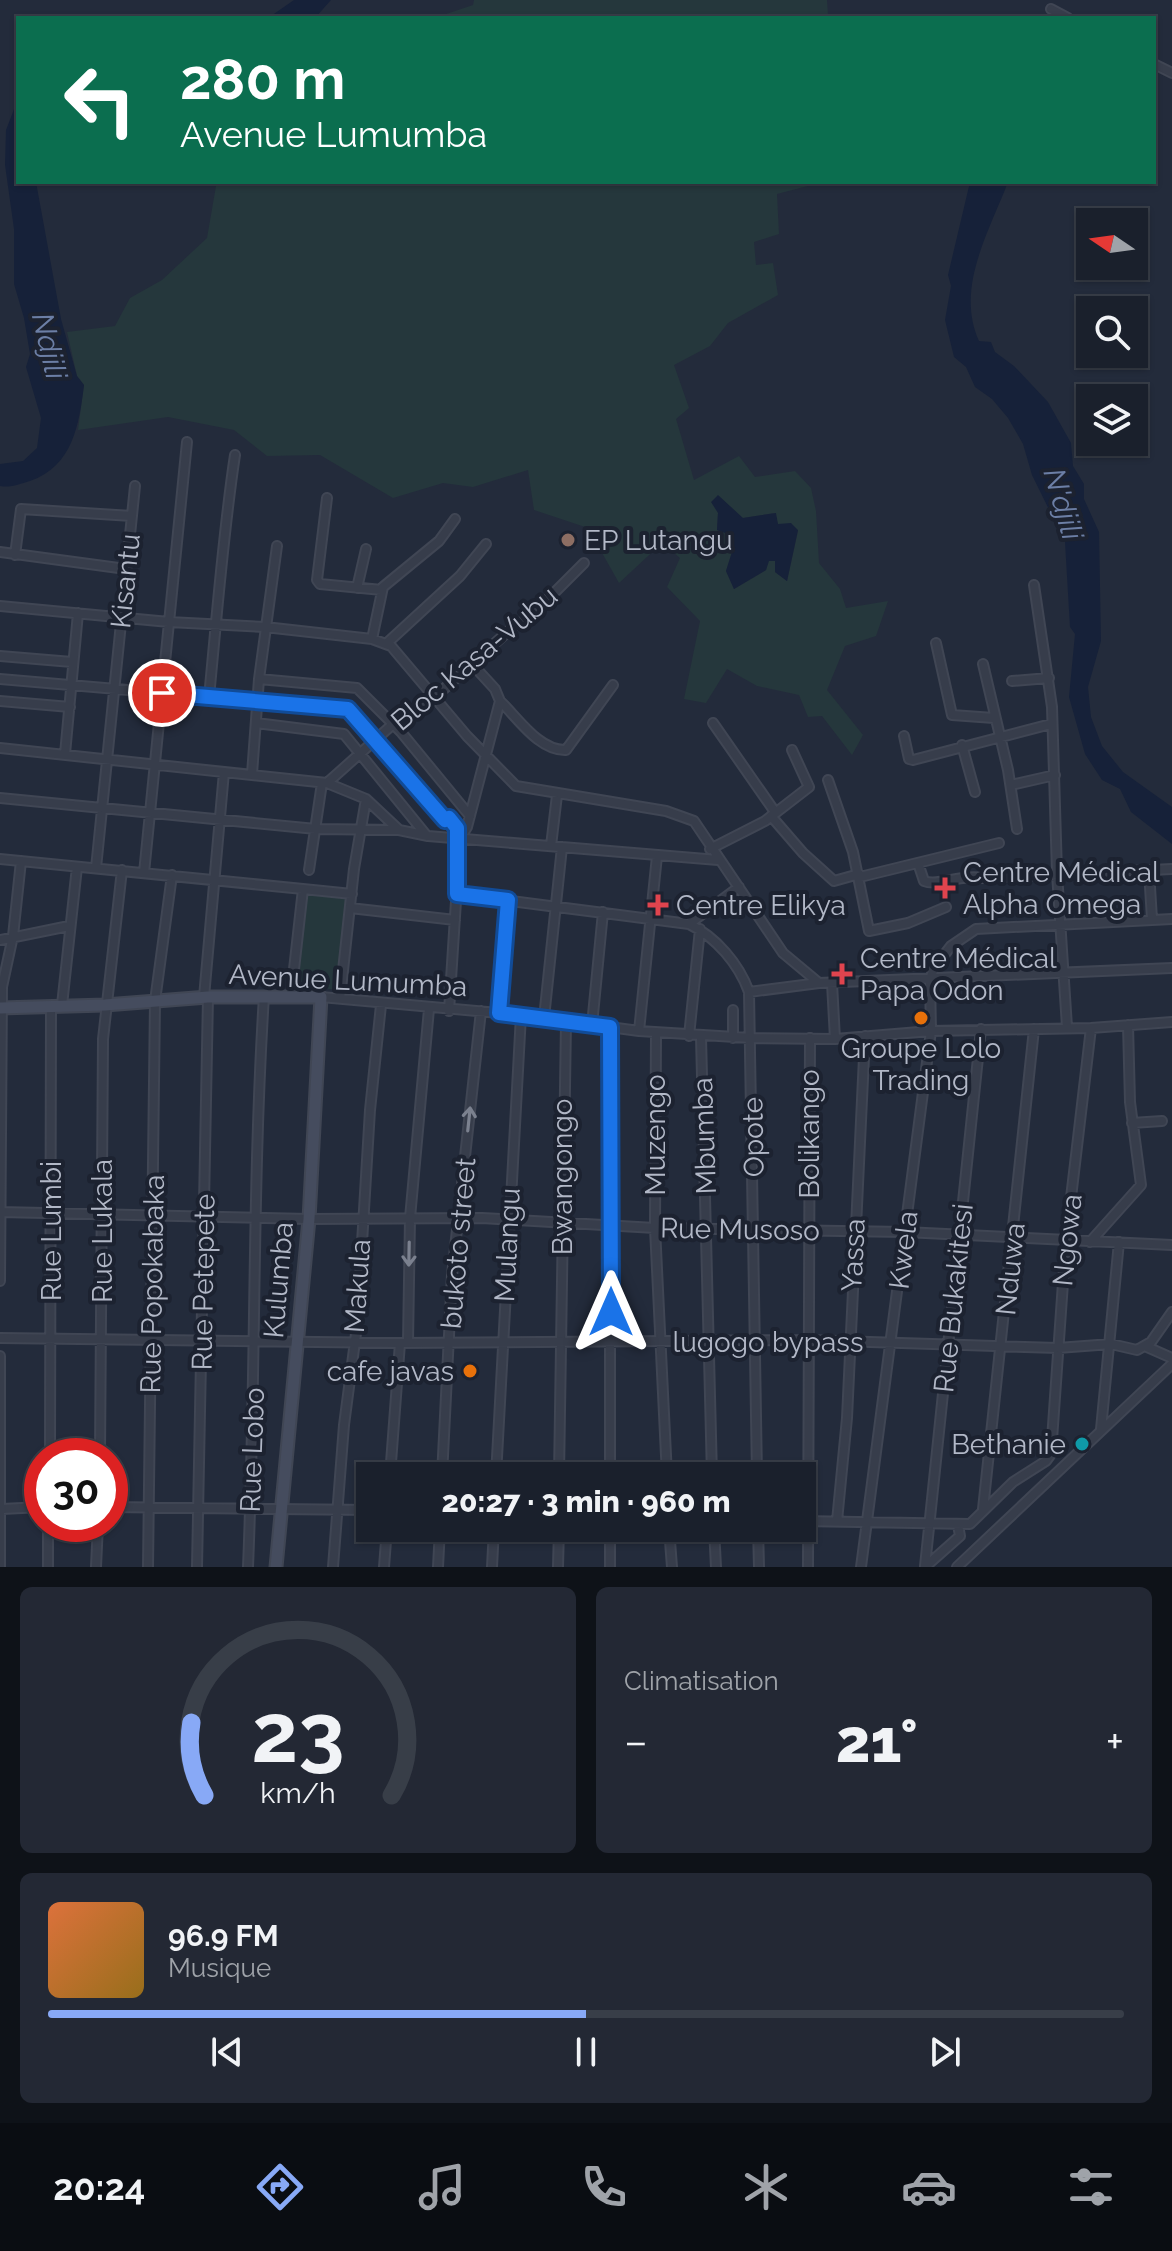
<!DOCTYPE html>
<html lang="fr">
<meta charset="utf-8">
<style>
:root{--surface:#1a202c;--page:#232834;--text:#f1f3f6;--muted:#9fa3a9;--line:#383e48;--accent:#88a9f6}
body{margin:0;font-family:Raleway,sans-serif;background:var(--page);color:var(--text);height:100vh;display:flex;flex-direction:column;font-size:30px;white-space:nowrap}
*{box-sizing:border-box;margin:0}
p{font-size:26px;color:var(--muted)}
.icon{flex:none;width:44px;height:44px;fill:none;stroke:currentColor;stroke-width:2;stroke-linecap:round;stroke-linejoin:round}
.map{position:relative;height:1567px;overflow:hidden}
.details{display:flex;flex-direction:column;gap:20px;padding:20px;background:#0e1218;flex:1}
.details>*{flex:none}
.banner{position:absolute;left:16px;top:16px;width:1140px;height:168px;border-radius:0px;box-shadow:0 2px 6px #0004,0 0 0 2px var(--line);background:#0b6e4f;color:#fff;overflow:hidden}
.needle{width:52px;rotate:283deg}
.tools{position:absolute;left:1076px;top:208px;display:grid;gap:16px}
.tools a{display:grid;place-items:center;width:72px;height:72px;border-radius:0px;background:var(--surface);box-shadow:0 2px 6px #0004,0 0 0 2px var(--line);font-size:40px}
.speed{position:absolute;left:24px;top:1438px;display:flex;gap:16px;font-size:40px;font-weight:700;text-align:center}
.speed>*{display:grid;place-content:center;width:104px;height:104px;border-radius:50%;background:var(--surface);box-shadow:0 2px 6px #0004,0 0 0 2px var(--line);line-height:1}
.speed .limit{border:12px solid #d22;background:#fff;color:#111}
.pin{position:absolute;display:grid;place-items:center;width:68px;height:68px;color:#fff;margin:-34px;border:4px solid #fff;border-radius:50%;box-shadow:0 2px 8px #0007}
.me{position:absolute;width:88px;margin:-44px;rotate:0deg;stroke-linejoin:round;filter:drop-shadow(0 0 6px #0008)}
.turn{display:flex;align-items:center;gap:28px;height:168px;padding:0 32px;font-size:36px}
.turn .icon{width:104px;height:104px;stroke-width:2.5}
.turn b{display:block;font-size:56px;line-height:68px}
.big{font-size:60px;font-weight:800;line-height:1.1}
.details .card{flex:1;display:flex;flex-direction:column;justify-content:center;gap:12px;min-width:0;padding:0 28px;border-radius:12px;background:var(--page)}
.details .dial{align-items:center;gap:0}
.dial svg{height:208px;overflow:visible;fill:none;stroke:var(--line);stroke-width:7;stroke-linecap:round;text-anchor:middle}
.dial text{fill:var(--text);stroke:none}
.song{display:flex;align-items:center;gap:24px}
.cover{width:96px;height:96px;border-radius:12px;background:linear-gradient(135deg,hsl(20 70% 55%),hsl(40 70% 35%))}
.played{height:8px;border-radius:4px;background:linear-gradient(90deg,var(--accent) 50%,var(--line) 50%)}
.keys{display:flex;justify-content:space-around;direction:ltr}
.heat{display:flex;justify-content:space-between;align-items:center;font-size:44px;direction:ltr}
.details .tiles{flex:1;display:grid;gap:20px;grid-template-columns:1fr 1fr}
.card:last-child{grid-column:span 2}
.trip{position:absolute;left:356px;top:1462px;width:460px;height:80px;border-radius:0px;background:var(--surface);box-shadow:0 2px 6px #0004,0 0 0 2px var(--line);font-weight:800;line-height:80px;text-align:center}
.dock{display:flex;height:128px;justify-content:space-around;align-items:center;background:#0a0d12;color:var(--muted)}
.dock .icon{width:56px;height:56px}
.dock .active{color:var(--accent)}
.dock b{font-size:36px;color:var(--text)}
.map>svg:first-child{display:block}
</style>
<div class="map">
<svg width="1172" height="1567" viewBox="0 0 1172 1567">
<rect width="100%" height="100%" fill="#232b3b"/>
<path fill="#25373c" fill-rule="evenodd" d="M474,0H827L828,15L833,18H445L446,14L473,5Z
M273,182H823L777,194L779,234L754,242L756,265L773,263L778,295L728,323L710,346L674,365L689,408L676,419L694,480L739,456L755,477L795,471L811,488L816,511L819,563L840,589L846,608L888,601L876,636L845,646L827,690L863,735L852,755L822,716L808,717L799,695L757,686L727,669L706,703L684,699L700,621L667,587L680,558L662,543L619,583L588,528L534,510L528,470L473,487L443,483L393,498L320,455L267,456L234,430L168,417L78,430L84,385L77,376L67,332L115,326L130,298L162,280L207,238L216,186L273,185ZM718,513L743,518L775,513L778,525L798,531L787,581L775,572V560L768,561L766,570L734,589L726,571L732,552L730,534L717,530Z
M305,894L348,899L338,990L294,985Z"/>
<path fill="#162139" d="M294,0H331L315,18H268Z
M18,99V182H36L61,319L77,376L84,385C79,425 73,466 30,481C19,484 11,488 0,486V464L23,461L37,448L41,418L26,367L30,354L24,318L14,284V229L5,165L6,130Z
M970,182H1008C989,232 955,288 979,341L991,342L995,352L1014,366L1048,402L1071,443L1073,466L1084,484V499L1099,532L1101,641L1088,687L1091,717L1102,746L1123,772L1172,807V844L1131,812L1120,789L1102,780L1085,754L1069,697L1075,634L1070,627L1065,542L1032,475L1023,444L1008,418L992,399L975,387L966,367L954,357L945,320L951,286L948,275Z
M718,495L743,518L776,513L778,524L791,523L798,530L787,581L775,572V561H769L766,570L734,589L726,571L732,552L730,535L717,530L718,513L711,502Z"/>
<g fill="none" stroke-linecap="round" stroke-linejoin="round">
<defs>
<path id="street" d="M1051,9L1068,18
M1154,64L1172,73
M327,498L317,580L320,584L382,590
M0,552L126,569
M15,555L21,509L132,516
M1034,585L1052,707L1057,873L1067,1027
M357,588L366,549
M0,606L169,622L265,627L372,639L391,646L467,736L516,786L666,811L694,821L783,953L819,983
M372,639L383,587L439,541L455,519
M936,643L952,715L994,718
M386,644L460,576L486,544
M0,656L72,662
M983,664L1008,770L1017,829
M0,679L348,709L445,820L449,818L460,838L449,1011
M259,679L357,688L401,732L470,816
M1012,681L1049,678
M209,697C217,615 223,534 235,455
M0,701L70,707
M500,701C518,718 539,751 566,750L613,685
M256,723L344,734L427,836
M713,723L775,812
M904,736L909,759L913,760L1051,724
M962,745L975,792
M0,748L327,783L366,799L398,829
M65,754L78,613
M252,774L259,679L277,546
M828,780L853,852L869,931L908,923L946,907
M327,783L392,725L436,696L513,627L531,616L584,563
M1011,785L1055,775
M0,798L316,829L399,830L428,836L718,860
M771,816L803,853L834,881L859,874
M460,838L467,827L500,701L495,689L473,665
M551,846L557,795
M710,849L765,821L809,787L792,750
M0,859L303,889
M918,863L924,881C938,887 959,874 982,878L1172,869
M96,868L135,486
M309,870L322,783
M1149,871L1152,919
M144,873L187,442
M860,877L999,843
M457,894L689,924C716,937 739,964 749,992L757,1476
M350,908L455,920
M689,924L739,887
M0,940L69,926
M832,983L835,1039
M749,992L819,983L1172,968
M291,996L303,889L352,894
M204,997L224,772
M321,997L521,1015L639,1031L751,1038L835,1039L931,1031L1091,1028L1172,1022
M340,998L354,869L366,799
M62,1005L77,867
M499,1013L508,900
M544,1018L562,847
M592,1025L603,912
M639,1031L657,856
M656,1033L655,1228L667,1476
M689,1036L700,929
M701,1037L712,1476
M733,1038V1010
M1132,1123L1162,1121
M0,1212L309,1219L482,1218L655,1228L905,1232L1172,1245
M1090,1242L1141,1185L1130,1102L1128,1025
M0,1281L2,987L13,936L21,861
M0,1338L400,1343L808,1340L1058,1348L1111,1344L1137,1350L1151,1342L1172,1312
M408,1343L410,1218L429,1009
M1147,1347L1172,1358
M0,1356V1567
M1101,1429L1119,1242
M50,1456L51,1006
M100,1456L103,1039L122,870
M390,1476L400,1343
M442,1476L452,1275L481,1011
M496,1476L521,1015
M559,1476L566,1022
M610,1476V1027
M110,1507L370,1510
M2,1509L42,1507
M983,1509L1034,1029
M802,1521L970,1524L1013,1482L1046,1461L1051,1454L1066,1240L1091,1028
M837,1521L847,1418L865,1036
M669,1528L672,1567
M714,1528L716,1567
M758,1528L759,1567
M925,1566L981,1029
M48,1567V1524
M96,1567L98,1524
M148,1567L155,1001L172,875
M197,1567L208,997
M248,1567C256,1377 252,1186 264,996
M333,1567L344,1425L357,1326L370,1110L381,1005
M384,1567L387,1528
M438,1567L440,1528
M492,1567L494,1528
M558,1567L559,1528
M610,1567V1528
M808,1567L810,1038
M861,1567L931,1031L930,980L934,968L951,946L976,929L1172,919
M925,1567L960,1536L958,1525
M957,1567L1172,1364"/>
<path id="secondary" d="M0,1008L105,1005L208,997H321L309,1219L276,1567"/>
</defs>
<use href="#street" stroke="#404654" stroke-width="12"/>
<use href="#secondary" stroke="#404654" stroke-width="15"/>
<use href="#street" stroke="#373d4b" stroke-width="8"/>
<use href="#secondary" stroke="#454c5e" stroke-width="11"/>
</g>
<defs><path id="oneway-shaft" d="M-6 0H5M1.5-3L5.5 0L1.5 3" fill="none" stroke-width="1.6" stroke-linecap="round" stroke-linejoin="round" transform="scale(2)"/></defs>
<g stroke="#7b818f">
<use href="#oneway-shaft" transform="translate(469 1119) rotate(-84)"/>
<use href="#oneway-shaft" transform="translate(409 1254) rotate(91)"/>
</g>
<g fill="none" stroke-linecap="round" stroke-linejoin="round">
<defs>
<path id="route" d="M162,693L348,709L445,820L449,818L457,828V894L508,900L499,1013L610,1027L611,1312"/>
</defs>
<use href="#route" stroke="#114b97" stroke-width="20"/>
<use href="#route" stroke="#1a73e8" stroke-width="14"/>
</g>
<circle fill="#8d6e63" stroke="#1c2230" stroke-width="3" cx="568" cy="540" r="8"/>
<g fill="#e0444e" stroke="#1c2230" stroke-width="3">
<path d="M941 876h8v8h8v8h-8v8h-8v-8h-8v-8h8z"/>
<path d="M654 893h8v8h8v8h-8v8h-8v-8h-8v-8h8z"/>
<path d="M838 962h8v8h8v8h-8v8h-8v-8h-8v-8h8z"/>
</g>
<g fill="#e8710a" stroke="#1c2230" stroke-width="3">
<circle cx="921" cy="1018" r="8"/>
<circle cx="470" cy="1371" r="8"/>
</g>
<circle fill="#0f9aa8" stroke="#1c2230" stroke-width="3" cx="1082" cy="1444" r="8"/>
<g text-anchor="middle" stroke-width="8" stroke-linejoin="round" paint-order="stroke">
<g font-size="28" fill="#b2b8c7" stroke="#1c2230" text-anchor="start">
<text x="584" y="550">EP Lutangu</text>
<text x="963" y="882">Centre Médical<tspan x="963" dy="32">Alpha Omega</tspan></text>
<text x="676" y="915">Centre Elikya</text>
<text x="860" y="968">Centre Médical<tspan x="860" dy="32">Papa Odon</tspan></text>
<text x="921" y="1058" text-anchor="middle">Groupe Lolo<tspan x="921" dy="32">Trading</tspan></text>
<text x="454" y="1381" text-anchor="end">cafe javas</text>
<text x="1066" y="1454" text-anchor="end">Bethanie</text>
</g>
<g font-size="28" fill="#b2b8c7" stroke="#1c2230">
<text transform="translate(125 581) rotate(-84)" y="10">Kisantu</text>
<text transform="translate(474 658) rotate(-40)" y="10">Bloc Kasa-Vubu</text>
<text transform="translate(348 980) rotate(3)" y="10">Avenue Lumumba</text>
<text transform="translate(809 1134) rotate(-90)" y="10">Bolikango</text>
<text transform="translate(655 1135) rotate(-90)" y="10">Muzengo</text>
<text transform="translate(704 1136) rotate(-92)" y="10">Mbumba</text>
<text transform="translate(753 1137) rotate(-91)" y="10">Opote</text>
<text transform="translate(562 1177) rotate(-90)" y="10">Bwangongo</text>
<text transform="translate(740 1229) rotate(1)" y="10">Rue Musoso</text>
<text transform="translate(51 1231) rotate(-90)" y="10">Rue Lumbi</text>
<text transform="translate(102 1231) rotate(-90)" y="10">Rue Lukala</text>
<text transform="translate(1067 1240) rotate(-84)" y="10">Ngowa</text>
<text transform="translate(458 1243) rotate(-85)" y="10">bukoto street</text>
<text transform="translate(507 1245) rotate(-87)" y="10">Mulangu</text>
<text transform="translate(903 1250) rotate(-83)" y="10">Kwela</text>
<text transform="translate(853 1255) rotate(-87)" y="10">Yassa</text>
<text transform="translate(1010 1269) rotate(-84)" y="10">Nduwa</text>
<text transform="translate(278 1280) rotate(-85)" y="10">Kulumba</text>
<text transform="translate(203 1282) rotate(-89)" y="10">Rue Petepete</text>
<text transform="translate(152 1284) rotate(-89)" y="10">Rue Popokabaka</text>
<text transform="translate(357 1286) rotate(-86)" y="10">Makula</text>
<text transform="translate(953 1298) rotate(-84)" y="10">Rue Bukakitesi</text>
<text x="768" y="1352">lugogo bypass</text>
<text transform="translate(252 1450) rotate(-88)" y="10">Rue Lobo</text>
</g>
<g font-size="30" font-style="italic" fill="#6c7fa6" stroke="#1c2230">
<text transform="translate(49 346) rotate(77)" y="10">Ndjili</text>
<text transform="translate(1063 504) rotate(74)" y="10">N'djili</text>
</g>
</g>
</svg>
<div class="tools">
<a><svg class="needle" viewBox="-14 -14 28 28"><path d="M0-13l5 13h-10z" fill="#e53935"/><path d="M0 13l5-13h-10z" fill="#9fa3a9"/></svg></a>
<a><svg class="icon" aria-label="search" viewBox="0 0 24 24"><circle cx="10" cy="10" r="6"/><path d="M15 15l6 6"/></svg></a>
<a><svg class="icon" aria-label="layers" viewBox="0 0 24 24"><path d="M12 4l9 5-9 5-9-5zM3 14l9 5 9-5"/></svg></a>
</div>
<div class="speed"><div class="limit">30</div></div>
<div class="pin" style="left:162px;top:693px;background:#d93025"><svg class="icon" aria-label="arrive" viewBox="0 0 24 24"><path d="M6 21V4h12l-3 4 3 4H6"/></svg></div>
<svg class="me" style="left:611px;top:1312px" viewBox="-20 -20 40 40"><path d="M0-17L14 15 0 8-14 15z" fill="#1a73e8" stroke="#fff" stroke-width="4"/></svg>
<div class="trip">20:27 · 3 min · 960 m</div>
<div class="banner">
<div class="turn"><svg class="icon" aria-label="left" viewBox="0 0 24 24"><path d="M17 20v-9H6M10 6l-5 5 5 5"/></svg><div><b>280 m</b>Avenue Lumumba</div></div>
</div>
</div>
<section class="details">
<div class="tiles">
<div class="card dial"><svg viewBox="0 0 100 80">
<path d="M14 69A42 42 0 1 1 86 69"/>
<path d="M14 69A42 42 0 0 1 9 41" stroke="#88a9f6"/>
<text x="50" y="56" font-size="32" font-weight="700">23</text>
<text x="50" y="72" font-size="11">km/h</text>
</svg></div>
<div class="card"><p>Climatisation</p>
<div class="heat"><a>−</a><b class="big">21°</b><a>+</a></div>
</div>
<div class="card">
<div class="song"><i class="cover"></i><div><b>96.9 FM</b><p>Musique</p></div></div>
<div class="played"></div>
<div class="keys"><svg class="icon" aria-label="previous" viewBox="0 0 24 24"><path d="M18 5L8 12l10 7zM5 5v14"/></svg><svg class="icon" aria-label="pause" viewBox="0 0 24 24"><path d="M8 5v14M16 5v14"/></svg><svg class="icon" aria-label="next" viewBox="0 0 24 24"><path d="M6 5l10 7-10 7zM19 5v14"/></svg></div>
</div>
</div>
</section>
<nav class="dock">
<b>20:24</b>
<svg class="icon active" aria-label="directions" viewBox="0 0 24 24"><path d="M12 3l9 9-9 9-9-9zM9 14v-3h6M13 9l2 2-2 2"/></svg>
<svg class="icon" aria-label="music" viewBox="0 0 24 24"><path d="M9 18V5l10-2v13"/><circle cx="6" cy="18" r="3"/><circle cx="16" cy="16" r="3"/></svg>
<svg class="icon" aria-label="phone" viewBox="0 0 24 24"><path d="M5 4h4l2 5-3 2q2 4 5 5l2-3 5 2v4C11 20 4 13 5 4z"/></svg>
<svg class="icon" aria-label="climate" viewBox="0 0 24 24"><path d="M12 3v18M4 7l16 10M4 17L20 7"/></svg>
<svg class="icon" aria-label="car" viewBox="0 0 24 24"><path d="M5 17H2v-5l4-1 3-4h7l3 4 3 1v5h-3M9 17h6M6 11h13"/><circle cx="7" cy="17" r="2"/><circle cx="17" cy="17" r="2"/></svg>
<svg class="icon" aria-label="filters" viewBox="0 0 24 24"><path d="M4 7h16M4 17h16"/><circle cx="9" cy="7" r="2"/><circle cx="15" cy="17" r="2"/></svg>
</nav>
